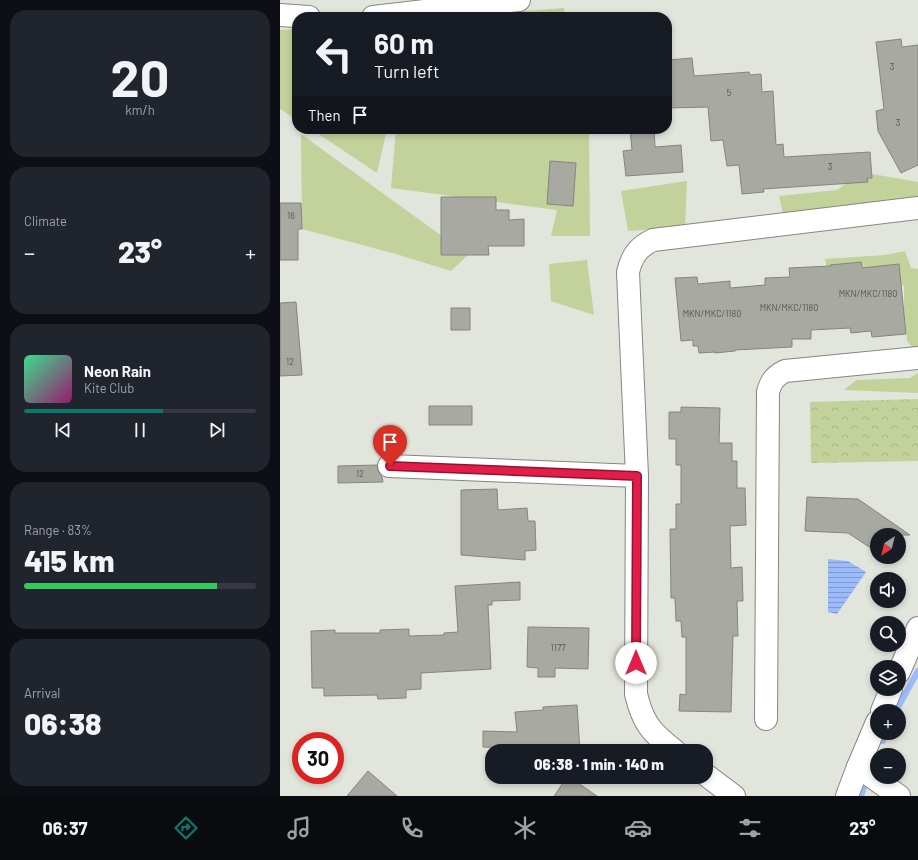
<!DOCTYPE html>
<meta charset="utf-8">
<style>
:root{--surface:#171b24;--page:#20242c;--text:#f1f3f6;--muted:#9ea1a6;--line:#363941;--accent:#0f766e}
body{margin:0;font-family:Barlow,sans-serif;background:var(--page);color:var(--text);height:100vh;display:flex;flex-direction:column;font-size:15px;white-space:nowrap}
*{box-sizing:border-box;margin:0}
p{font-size:13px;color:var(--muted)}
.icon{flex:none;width:22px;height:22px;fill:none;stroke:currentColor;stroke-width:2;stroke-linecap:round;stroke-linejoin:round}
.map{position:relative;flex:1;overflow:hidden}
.drawer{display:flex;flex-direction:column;gap:10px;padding:10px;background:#0d0f14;width:280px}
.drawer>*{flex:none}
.banner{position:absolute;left:12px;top:12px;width:380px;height:122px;border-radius:16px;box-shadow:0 2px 6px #0003;background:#171b24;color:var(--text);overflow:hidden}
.needle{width:26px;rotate:215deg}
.tools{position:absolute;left:590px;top:528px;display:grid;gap:8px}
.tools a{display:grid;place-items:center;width:36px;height:36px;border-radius:50%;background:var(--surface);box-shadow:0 2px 6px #0003;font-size:20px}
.speed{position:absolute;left:12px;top:732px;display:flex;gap:8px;font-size:20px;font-weight:700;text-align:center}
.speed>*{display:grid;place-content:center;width:52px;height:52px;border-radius:50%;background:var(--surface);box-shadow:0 2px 6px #0003;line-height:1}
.speed .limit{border:6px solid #d22;background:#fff;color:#111}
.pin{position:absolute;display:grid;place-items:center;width:34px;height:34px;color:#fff;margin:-41px -17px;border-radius:50% 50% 50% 0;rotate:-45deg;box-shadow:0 0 4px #0007}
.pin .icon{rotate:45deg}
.me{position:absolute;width:44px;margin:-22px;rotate:0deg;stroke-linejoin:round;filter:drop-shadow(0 0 3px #0008)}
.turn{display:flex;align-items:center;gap:14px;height:84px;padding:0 16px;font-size:18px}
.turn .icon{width:52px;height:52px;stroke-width:2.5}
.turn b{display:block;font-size:28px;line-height:34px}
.then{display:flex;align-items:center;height:38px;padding:0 16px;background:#0003;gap:8px;font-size:15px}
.big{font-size:30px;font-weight:800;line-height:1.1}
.drawer .widget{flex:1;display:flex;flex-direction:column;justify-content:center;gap:6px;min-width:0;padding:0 14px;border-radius:16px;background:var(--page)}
.drawer .dial{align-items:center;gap:0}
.dial b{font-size:52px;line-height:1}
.song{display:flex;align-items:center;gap:12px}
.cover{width:48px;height:48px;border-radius:6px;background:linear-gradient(135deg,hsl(150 70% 55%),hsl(320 70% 35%))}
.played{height:4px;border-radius:2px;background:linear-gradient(90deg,var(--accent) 60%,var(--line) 60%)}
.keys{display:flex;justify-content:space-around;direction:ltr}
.heat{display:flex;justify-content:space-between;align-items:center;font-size:22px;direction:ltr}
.charge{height:6px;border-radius:3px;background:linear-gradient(90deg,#34c759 83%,var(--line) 0)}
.trip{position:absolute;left:205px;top:744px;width:228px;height:40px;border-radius:16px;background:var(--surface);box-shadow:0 2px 6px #0003;font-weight:800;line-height:40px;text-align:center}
.tabs{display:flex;height:64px;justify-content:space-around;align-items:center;background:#090b0e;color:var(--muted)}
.tabs .icon{width:28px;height:28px}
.tabs .on{color:var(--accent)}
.tabs b{font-size:18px;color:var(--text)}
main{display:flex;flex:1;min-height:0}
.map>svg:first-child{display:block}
</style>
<main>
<section class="drawer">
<div class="widget dial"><b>20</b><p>km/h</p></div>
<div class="widget"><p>Climate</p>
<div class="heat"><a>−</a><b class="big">23°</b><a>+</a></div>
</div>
<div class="widget">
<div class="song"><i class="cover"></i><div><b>Neon Rain</b><p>Kite Club</p></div></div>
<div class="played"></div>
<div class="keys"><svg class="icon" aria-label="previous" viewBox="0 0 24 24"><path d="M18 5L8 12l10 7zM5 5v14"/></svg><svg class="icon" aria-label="pause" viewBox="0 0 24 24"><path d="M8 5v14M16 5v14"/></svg><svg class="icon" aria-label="next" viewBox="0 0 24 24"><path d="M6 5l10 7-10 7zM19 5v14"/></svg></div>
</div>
<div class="widget"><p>Range · 83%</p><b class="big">415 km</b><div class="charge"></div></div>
<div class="widget"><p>Arrival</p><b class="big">06:38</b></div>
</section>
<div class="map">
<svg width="638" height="796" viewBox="0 0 638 796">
<defs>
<pattern id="park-crowns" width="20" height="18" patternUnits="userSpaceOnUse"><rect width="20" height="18" fill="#c2d29a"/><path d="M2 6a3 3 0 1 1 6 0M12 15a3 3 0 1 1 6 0" fill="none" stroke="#a7b585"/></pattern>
<pattern id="water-rules" width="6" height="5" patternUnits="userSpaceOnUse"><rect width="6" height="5" fill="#9cbbfa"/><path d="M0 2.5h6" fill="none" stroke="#8099cb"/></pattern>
</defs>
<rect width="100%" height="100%" fill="#e2e5dc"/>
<path fill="#c2d29a" d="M284,8L285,17H171Z
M17,29V120L0,109V30Z
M31,129H107L97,173Z
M116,129H309L310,236H271L277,210L111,188Z
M21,134L188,255L171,271L116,254L22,229Z
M581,172L638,182V202L504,219L499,196L557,190Z
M407,181L405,227L348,231L341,191Z
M625,251L631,268L638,269V349L635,350L627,341L624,311V286L611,280L547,269L545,259L605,255Z
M307,260L314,315L271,301L269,264Z
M638,373V393L564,390L576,380L630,378Z"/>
<path fill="url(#park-crowns)" d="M638,399V461L531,463L530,402Z"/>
<path fill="url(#water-rules)" d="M548,559L568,561L586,572L557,614L548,612Z"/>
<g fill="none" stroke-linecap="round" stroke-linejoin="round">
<path stroke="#9cbbfa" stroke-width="6" d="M616,711L638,671
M603,741L606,733
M581,796L586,781"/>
</g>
<path fill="#a8aaa2" stroke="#83867e" d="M621,39L622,47L638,45V165L621,173L598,131L596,111L604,109L596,42Z
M412,58L414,76L469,72L470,75L481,74L482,92L493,91L496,145L503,144L504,157L590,152L592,178H587L588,182L483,189L484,192L462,194L459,165L447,166L443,140L431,141L428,107L387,108V79L391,78L389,60Z
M350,129H374L375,147L401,145L403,172L346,176L343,151L352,150Z
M270,161L296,163L293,206L267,204Z
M161,197H216V210H229V220L244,219V246H208L209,255H161Z
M0,203H21L22,229H18V260H0Z
M581,262L582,268L619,264L626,334L592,337L591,331L571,333L570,328L531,330V339H512V347L455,350V351L435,353V352L419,353L418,346H413V340L401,341L395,278L417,277L418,284L450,281V288L485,285V278L510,277L509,268L551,266L550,265Z
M16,302L22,375L0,376V303Z
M171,308H190V330H171Z
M149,406H192V425H149Z
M401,407L440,408L439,443H452V461H457V488H465L466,525L450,526L451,568L462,567L463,601H457L458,636H453L451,712L399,711L400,694L406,695V637H402L401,621H396L395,598H391L390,529H396V504H401V465H396V439H389V412H401Z
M97,465L98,471L102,477L103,482L58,483V466Z
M217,489L218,510L247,508L248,521H255L256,550L245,551V560L181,555V490Z
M527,497L578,499L630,535H597V552L568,533L525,531Z
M240,582V600L212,601V605H208L211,669L141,673V689L126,690V698L98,699L97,695L44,696V688H32L31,631L55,630V633H100V630L129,629V636L164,635V633L178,632L175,586Z
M248,627L309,628L308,669L275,668V677H258V668L247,667Z
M297,705L300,751H264V749L203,747V731L237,732L235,712L263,710V707Z
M88,771L117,796H67Z
M287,777H289L317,796H274Z"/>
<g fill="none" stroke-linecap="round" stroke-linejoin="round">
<defs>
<path id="minor" d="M0,15L29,17
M93,17L239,0
M109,466L357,476
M486,719L488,392C491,381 495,376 505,371L638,358
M395,751C372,733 363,724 356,694L357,476L348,272C352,256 358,247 373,240L638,208
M578,767L619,796
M426,775L454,796"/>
<path id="tertiary" d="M619,672L638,628
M602,711L611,689
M567,796L578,767L597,722"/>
</defs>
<use href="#minor" stroke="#858780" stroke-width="24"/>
<use href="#tertiary" stroke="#858780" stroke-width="24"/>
<use href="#minor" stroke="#fff" stroke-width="22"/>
<use href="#tertiary" stroke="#fff" stroke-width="22"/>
</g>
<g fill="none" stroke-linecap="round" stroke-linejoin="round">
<defs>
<path id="route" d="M110,466L357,476L356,663"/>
</defs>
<use href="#route" stroke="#92132f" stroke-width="10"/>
<use href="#route" stroke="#e11d48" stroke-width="7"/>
</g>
<g text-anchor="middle" stroke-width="3" stroke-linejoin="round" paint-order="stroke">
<g font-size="9" fill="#555652">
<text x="612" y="70">3</text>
<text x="449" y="96">5</text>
<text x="618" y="126">3</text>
<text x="550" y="170">3</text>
<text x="11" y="219">16</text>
<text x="588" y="297">MKN/MKC/1180</text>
<text x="509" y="311">MKN/MKC/1180</text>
<text x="432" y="317">MKN/MKC/1180</text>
<text x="10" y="365">12</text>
<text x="80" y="477">12</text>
<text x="278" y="651">1177</text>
</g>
</g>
</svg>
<div class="tools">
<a><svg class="needle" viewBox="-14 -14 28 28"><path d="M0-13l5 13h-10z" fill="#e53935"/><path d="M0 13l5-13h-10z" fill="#9ea1a6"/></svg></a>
<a><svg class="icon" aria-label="sound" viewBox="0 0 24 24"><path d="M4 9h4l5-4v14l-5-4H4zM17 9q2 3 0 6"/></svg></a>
<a><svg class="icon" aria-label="search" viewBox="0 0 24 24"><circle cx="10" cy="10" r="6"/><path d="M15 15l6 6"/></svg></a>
<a><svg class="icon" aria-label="layers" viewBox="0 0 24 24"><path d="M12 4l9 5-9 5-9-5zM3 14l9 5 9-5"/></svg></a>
<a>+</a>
<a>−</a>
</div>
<div class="speed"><div class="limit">30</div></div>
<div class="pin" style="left:110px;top:466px;background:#d93025"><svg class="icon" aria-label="arrive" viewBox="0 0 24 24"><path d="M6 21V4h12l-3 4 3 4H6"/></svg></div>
<svg class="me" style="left:356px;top:663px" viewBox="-20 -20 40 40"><circle r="19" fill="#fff"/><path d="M0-13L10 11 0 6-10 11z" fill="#e11d48"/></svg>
<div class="trip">06:38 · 1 min · 140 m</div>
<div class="banner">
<div class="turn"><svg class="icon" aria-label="left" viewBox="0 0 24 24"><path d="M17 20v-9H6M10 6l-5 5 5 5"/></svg><div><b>60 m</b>Turn left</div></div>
<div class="then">Then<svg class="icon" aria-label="arrive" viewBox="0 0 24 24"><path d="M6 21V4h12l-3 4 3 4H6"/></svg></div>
</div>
</div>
</main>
<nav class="tabs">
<b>06:37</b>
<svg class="icon on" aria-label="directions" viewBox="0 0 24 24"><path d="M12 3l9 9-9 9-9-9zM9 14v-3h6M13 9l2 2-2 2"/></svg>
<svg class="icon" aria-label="music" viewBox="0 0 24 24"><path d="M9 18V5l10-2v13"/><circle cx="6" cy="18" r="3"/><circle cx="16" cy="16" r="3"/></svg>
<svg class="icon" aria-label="phone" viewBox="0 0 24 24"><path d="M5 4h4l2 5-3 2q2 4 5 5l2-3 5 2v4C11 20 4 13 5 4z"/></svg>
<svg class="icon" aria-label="climate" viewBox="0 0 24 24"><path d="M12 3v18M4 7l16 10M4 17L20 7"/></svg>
<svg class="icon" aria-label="car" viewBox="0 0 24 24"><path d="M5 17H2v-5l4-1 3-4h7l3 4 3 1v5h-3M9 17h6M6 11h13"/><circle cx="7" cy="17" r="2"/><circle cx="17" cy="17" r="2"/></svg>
<svg class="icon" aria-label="filters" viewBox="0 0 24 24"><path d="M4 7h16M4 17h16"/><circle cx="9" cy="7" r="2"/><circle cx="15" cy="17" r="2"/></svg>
<b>23°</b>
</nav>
